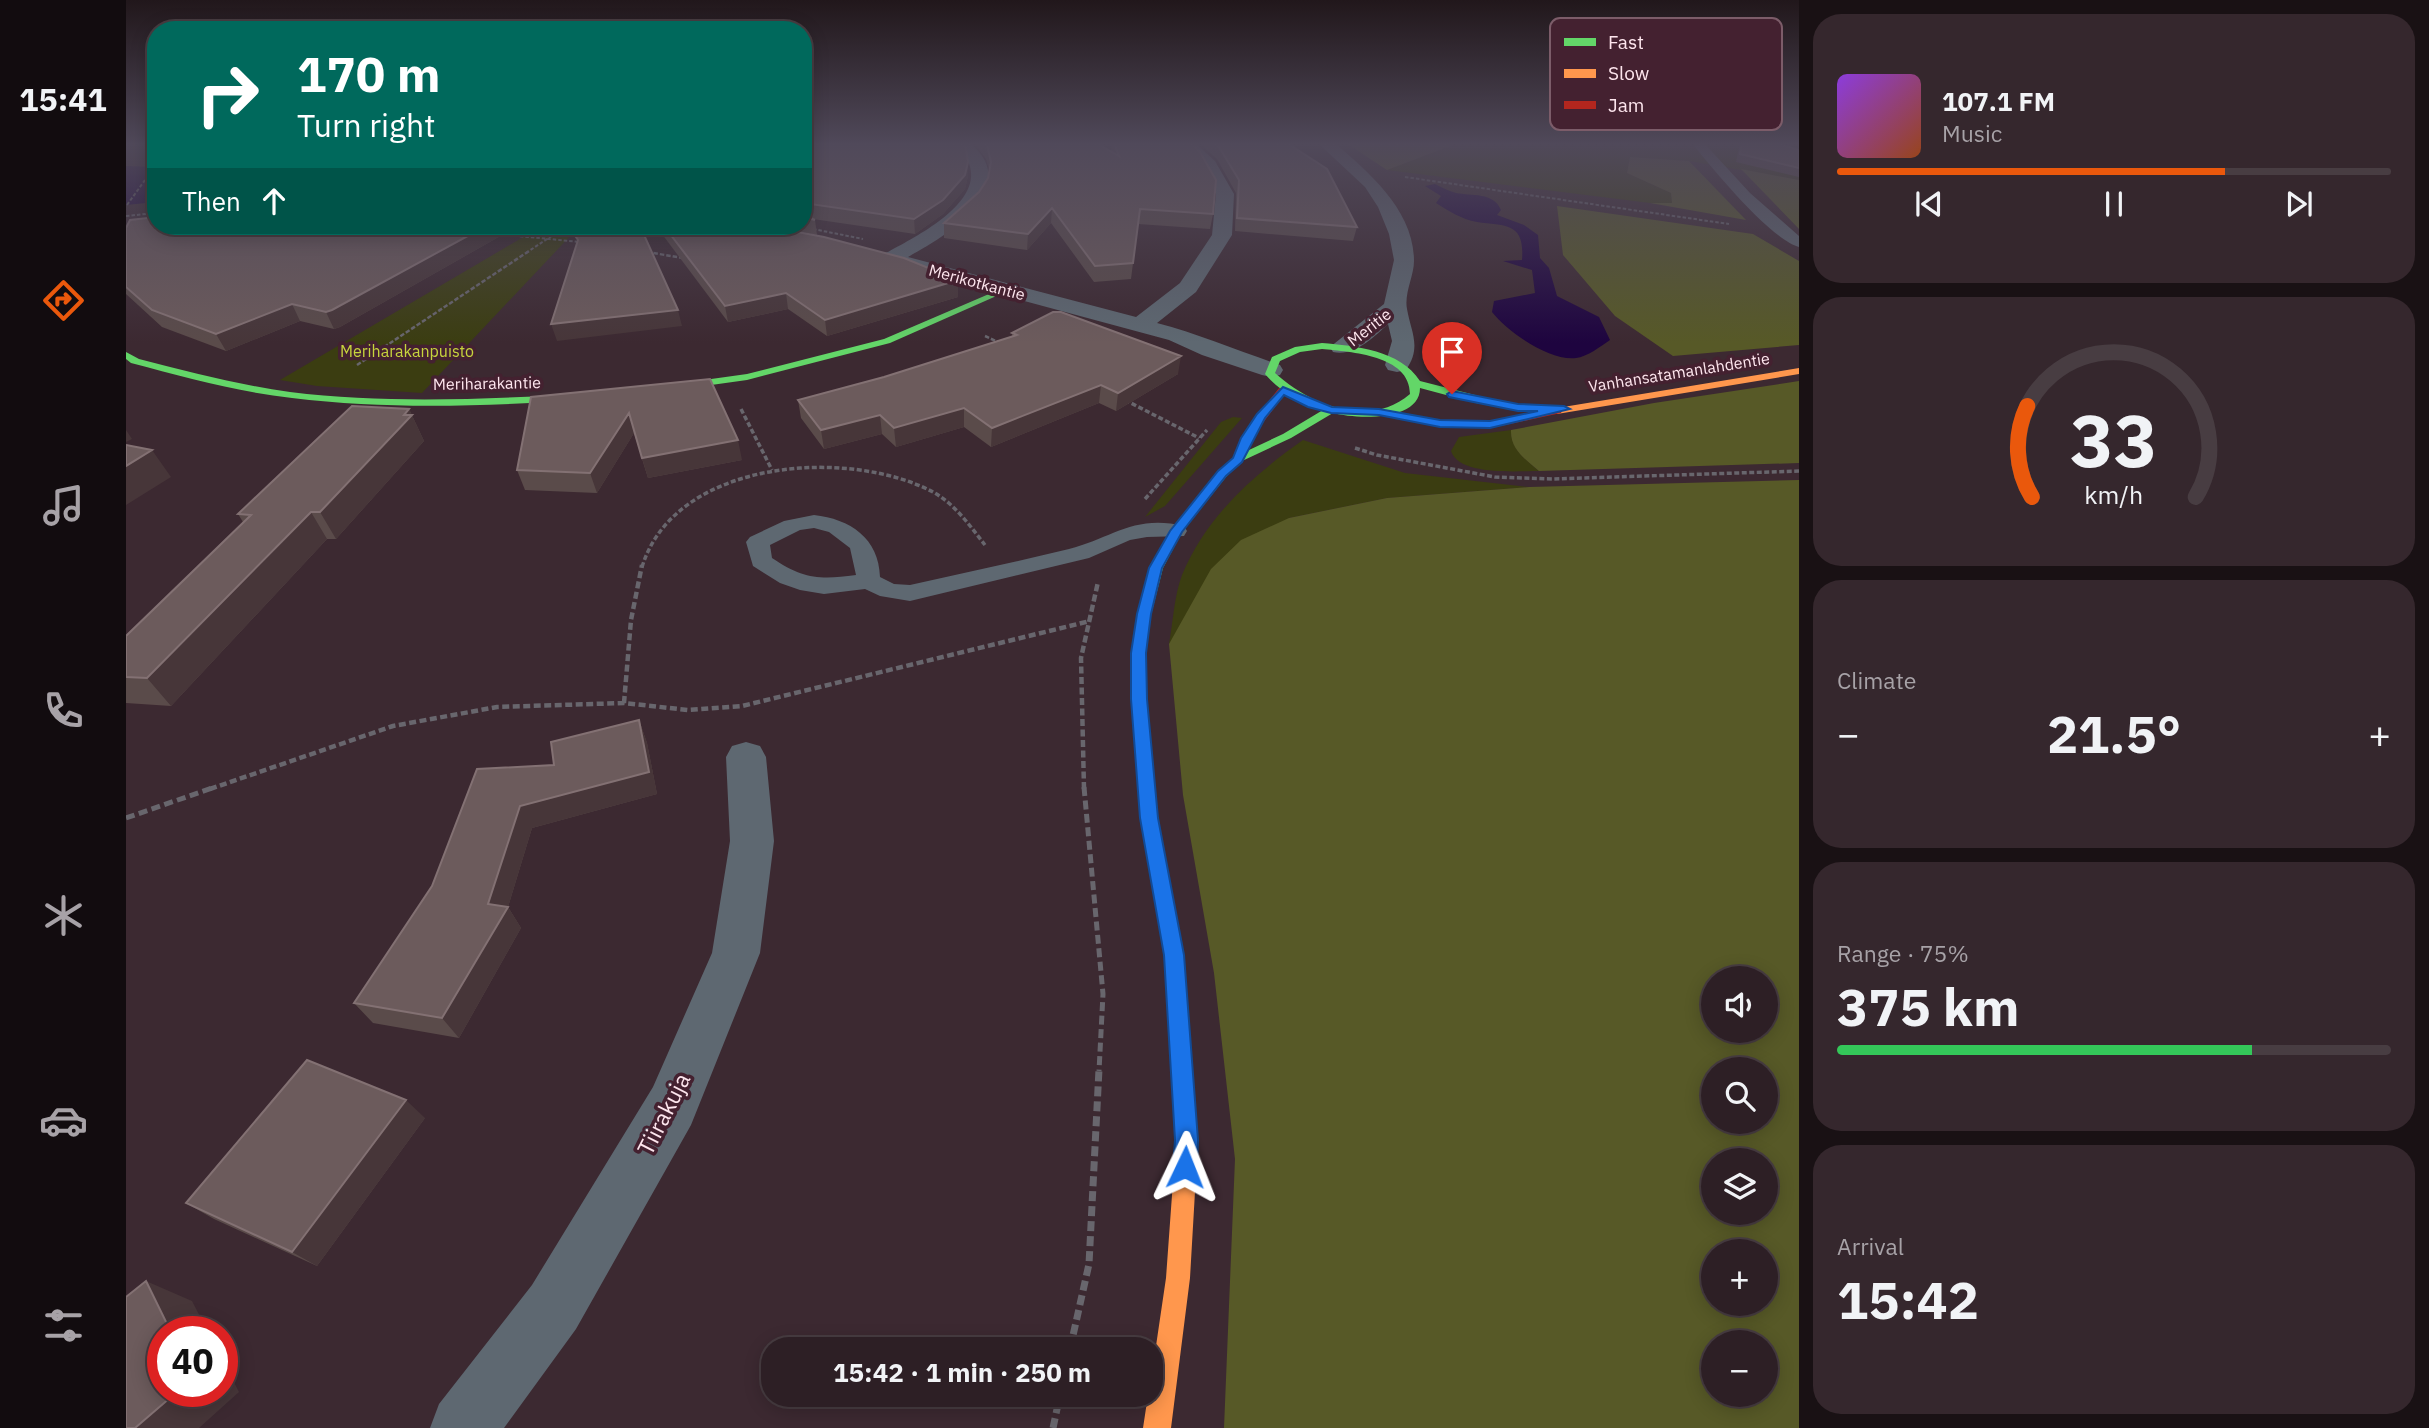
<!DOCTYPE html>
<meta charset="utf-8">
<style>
:root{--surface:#2d1f25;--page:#35272d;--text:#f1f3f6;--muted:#a7a2a7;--line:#483d42;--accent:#ea580c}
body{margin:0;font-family:"IBM Plex Sans",sans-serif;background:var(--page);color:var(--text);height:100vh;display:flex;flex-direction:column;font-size:26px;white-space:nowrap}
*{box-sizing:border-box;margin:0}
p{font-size:23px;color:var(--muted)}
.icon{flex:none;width:38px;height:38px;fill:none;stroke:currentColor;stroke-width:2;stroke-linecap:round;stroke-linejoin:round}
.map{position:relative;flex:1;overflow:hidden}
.details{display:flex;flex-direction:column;gap:14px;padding:14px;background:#191114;width:630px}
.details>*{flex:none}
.hud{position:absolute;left:21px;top:21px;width:665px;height:214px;border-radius:28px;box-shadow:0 4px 18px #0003,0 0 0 2px var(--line);background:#00695c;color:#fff;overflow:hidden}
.controls{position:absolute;left:1575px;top:966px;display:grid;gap:14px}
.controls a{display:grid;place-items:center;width:77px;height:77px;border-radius:50%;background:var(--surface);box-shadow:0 4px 18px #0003,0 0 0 2px var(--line);font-size:35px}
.speed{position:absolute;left:21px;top:1316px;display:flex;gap:14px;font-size:35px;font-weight:700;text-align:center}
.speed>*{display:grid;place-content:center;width:91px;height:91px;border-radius:50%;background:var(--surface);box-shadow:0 4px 18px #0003,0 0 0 2px var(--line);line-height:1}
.speed .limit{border:10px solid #d22;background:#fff;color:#111}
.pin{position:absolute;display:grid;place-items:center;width:60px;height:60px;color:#fff;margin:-72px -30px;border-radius:50% 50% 50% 0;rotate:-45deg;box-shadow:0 0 7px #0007}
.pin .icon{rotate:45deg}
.me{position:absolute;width:77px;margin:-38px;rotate:2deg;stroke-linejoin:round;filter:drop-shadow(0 0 5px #0008)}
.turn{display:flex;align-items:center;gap:24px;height:147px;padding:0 35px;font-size:32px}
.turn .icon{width:91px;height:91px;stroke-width:2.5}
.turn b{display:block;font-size:49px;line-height:60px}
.then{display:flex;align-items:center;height:66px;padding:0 35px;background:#0003;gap:14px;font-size:26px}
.big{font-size:52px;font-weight:800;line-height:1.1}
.details .card{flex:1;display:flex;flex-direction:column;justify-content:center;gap:10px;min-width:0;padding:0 24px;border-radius:28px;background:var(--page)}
.details .dial{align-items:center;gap:0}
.dial svg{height:182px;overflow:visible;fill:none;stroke:var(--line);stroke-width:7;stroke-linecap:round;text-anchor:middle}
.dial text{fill:var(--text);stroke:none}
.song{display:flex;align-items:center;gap:21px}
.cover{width:84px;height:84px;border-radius:10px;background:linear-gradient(135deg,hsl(270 70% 55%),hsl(20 70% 35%))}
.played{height:7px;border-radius:4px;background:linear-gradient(90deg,var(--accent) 70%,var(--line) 70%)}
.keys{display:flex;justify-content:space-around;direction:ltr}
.heat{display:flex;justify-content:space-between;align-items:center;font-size:38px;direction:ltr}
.charge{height:10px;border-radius:5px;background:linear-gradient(90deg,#34c759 75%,var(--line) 0)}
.trip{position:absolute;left:635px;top:1337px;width:402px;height:70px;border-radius:28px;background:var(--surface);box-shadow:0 4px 18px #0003,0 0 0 2px var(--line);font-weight:800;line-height:70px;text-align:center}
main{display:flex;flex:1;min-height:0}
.tabs{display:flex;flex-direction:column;width:126px;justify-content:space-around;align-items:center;background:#120c0f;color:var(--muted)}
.tabs .icon{width:49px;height:49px}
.tabs .current{color:var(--accent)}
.tabs b{font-size:32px;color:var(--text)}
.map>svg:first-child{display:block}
</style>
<main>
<nav class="tabs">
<b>15:41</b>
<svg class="icon current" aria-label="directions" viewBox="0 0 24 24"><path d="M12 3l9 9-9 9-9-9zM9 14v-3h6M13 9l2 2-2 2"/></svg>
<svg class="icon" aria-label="music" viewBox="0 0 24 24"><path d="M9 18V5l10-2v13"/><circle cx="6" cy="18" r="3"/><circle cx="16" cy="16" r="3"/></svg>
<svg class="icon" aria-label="phone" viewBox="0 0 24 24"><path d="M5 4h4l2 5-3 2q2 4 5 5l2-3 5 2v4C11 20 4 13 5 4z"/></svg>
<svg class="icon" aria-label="climate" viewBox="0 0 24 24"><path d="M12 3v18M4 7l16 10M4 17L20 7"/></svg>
<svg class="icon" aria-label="car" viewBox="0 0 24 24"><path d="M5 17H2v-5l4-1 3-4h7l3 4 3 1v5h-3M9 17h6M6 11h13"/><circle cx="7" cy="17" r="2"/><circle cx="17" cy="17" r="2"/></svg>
<svg class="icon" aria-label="filters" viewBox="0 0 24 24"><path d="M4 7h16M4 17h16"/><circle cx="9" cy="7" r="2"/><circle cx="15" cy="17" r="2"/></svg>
</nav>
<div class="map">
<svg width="1673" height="1428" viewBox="0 0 1673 1428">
<rect width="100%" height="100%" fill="#3c2931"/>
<path fill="#3b3d11" d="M1332,143H1673V180L1563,161L1504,157L1501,173L1545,193L1546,203H1524L1261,170Z
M409,226H472L449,231L296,393L191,386L154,380L411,229Z
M1107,417L1116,418L1039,506L1019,517L1095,422Z
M1385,430C1385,449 1399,459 1413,471C1391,471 1333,476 1325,451L1333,437Z
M1177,440L1279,473L1403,487L1261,498L1163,518L1043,644C1047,623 1048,596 1056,575C1080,517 1127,475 1177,440Z"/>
<path fill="#575927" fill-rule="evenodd" d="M1220,143H1332L1261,170Z
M1504,157L1563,161L1620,220L1524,203H1546L1545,193L1501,173Z
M1615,169L1673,180V229Z
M1431,206L1627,234L1673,261V345L1547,356L1489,316L1437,255Z
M1673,381V463L1413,471C1399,459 1384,449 1385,430L1528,403Z
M1673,480V1428H1098L1109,1159L1088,973L1057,795L1043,644L1085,569L1115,540L1163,518L1261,498L1403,487ZM1640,978V1031H1587V978ZM1640,1069V1122H1587V1069ZM1640,1160V1213H1587V1160ZM1640,1251V1304H1587V1251ZM1587,1342H1640V1395H1587Z"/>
<path fill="#1e043f" d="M0,166L30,167V202L0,205Z
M1309,184C1315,187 1323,191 1330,193C1345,196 1368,192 1375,210L1371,215L1398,225L1412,235L1414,258L1423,268L1431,296L1473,317L1484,340C1475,346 1461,357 1450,358C1423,361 1382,332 1366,312L1368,301L1409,293L1406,270L1377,261L1396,260C1399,223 1381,226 1351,222C1335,219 1323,211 1310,203L1315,196L1299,186Z"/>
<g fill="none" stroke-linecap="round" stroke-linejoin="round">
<path stroke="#68666d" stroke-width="2" stroke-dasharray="3.5 2" stroke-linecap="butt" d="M1279,177L1603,224
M1,205L19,180
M0,216L30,213
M436,229L457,226
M687,229L737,239
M372,234L454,242
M521,252L526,253
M400,253L436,229L425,226"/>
<path stroke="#68666d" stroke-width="2.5" stroke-dasharray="4.5 2" stroke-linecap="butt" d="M521,252L557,258
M859,336L874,343
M1311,352L1333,359
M231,365L403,251"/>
<path stroke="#68666d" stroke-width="3.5" stroke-dasharray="5 2.5" stroke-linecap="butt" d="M999,400L1073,438
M615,409L646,470
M1229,448L1251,455L1369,477L1427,479L1673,471
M1019,499L1081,430
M516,567C549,459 722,447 807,492C829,504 844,526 859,545"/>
<path stroke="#68666d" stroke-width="4.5" stroke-dasharray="7 3.5" stroke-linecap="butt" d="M498,703L505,620L516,565
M84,789L267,726L371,707L498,703L562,710L616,706L964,621
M958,789L955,658L972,582"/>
<path stroke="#68666d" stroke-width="5" stroke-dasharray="9 4.5" stroke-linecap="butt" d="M958,787L977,994L973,1071
M0,818L89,787"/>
<path stroke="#68666d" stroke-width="7" stroke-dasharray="10 5" stroke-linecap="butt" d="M944,1349L963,1264L973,1069
M927,1428L934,1395"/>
<path fill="#5e6871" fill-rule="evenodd" d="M1566,143H1578L1624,193L1673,236V247C1645,240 1585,167 1566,143Z
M688,515C724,519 753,538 754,577L768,584L784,585C837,573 890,562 943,549C986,538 1008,514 1058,526L1061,531L1058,536L1021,537L1004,540L963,558L784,601L754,596L739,589L698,594L674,590L654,583L627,566L620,542L624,537L658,521ZM688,528L703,532L724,548L730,575C694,580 677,579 646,558L644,545L674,530Z"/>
<path fill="#5e6871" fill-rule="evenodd" d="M829,143H845C849,148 856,154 859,161C879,202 811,241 782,257L1010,317L1054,283L1086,235L1090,194L1074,164L1051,143H1069L1089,161L1108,194L1106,235L1070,292L1031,323C1073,334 1113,351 1154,365L1157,370L1154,375L1145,377L1136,375L1076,355L1043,340L754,262L751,258L754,254L762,252C789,237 861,202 842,161C839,155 833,149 829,143Z
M1192,143H1209C1243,173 1288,210 1288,261C1288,276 1278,293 1281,309C1285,332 1296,347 1280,370L1271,372L1262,370L1259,365L1266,341L1262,324C1248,337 1228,357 1207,352L1204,347L1258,304L1268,260L1263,234L1252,207L1239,187Z
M620,742L634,746L640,757L648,841L634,953L565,1125L450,1329L378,1428H304L313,1404L406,1285L527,1087L586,953L604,841L600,757L606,746Z"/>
<path fill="#63d668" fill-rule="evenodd" d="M877,288L884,290L764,343L621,380L535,392L530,389L535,386L621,374L758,339Z
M1196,343C1230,346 1274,350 1294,381L1396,407L1391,410L1350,403L1294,388C1294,422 1230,419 1207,413L1165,438L1116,461L1100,477L1056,532L1037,568L1025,615L1020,653L1021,699L1032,818L1058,955L1063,1032L1060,1039L1053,1042L1046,1039L1043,1032L1038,955L1014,818L1005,699L1006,653L1011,615L1023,568L1044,531L1092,471L1108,457L1157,434L1197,410C1175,403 1154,392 1139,374L1146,357L1169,347ZM1196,349C1225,352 1284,355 1284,394C1244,429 1184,405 1149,373L1154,361L1174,352Z
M0,352L13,359C63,372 113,385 164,392C262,404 360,399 458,394L463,397L458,400C361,406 263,410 166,398C112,392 58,377 5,363L0,359Z"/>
<path fill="#ff974d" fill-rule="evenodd" d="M1673,368V374L1431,414L1426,411L1431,408Z
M1053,1022L1060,1025L1063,1032L1072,1140L1064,1278L1045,1428H1017L1022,1395H1026V1373L1040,1278L1050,1140L1043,1032L1046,1025Z"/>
<path fill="#b3261e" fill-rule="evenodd" d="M1153,388L1162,390L1126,437L1116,461H1108L1106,459L1115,437Z
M1431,408L1436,411L1435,413L1365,428L1314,427L1248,412L1253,409L1314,421L1365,422Z"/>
</g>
<path fill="#5a4b4a" d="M677,143L842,162V176L839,189L817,214L789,234L687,219L689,220L691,235L648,226H677Z
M848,143H970L985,151L986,143H1065L1087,214L1084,229L1012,224L1005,279L968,282L925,223L901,250L818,238V223L853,192L862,178L863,170L860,159Z
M1073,143H1161L1231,227L1227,241L1109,231L1110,193L1091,159Z
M1614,143H1650L1673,150V177L1610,162Z
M392,226L214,327L208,329L174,321L100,351L36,327L0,294V228Z
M530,226H640L832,280V297L701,336L662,309L602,322Z
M886,333L1052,374L990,411L973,403L865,447L838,427L770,447L756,434L698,449L675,418L672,400L758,377L886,337Z
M405,397L616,460L522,478L508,433L471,493L399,490L391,470Z
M283,409L298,441L210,539H201L45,706L0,703V636L117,522L112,514Z
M513,720L521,743L531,794L406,828L382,907L395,928L333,1038L247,1023L228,1003L428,765Z
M299,1118L191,1266L88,1219L60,1203Z"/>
<path fill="#473639" d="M842,162V176L839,189L817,214L789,234L788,219Z
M926,208L925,223L901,250L902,234Z
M360,226H392L214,327L208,329L200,312Z
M832,280V297L701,336L699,320Z
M660,293L662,309L602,322L599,306Z
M166,304L174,321L100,351L90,334Z
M552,310L556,326L431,341L425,324Z
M1055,356L1052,374L990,411L992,393Z
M975,385L973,403L865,447L866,428Z
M838,408V427L770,447L768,428Z
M283,409L298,441L210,539L194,512Z
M503,413L508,433L471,493L464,473Z
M754,415L756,434L698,449L695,430Z
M0,430L6,439L0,442Z
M612,440L616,460L522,478L516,458Z
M26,450L45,477L0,505V466Z
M185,512L201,539L45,706L21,678Z
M513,720L521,743L531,794L406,828L382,907L395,928L333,1038L316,1018L362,904L394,806Z
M280,1100L299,1118L191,1266L166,1252Z
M20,1281L66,1301L82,1332H45Z
M96,1359L113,1392L73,1428H9L52,1391H96Z"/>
<path fill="#6c5b5c" stroke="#837173" stroke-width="2" d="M677,143H835L840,148L842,162L839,175L817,200L788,219L677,203Z
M859,143H970L993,156L988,143H1065L1074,152L1090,180L1087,214L1014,209L1007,263L969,266L926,208L902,234L818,223L853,192L862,178L865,162L861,145Z
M1088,143H1161L1201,169L1231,227L1111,218L1113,180L1093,147Z
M1616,143H1650L1673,150V168L1614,154Z
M677,215L689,220L677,217Z
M30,217V226H360L206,310L200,312L166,304L90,334L26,310L0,287V228L4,220Z
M460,226H514L552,310L425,324L452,240L450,237Z
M538,226H640L698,237L778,258L832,280L699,320L660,293L599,306Z
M927,312H935L1055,356L992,393L975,385L866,428L838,408L768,428L754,415L695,430L672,400L758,377L891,335L886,333Z
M584,379L612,440L516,458L503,413L464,473L391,470L405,397Z
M226,406L283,409L278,415H286L194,512H185L21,678L0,677V636L125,515L112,514Z
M0,445L26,450L0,466Z
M513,720L523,772L394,806L362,904L382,907L316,1018L228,1003L306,886L351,769L428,765L425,742Z
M181,1060L280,1100L166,1252L60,1203Z
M20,1281L45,1332H37V1391H52L9,1428H0V1297Z"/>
<linearGradient id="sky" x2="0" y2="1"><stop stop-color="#21171b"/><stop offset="0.42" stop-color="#50495a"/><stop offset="1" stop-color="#50495a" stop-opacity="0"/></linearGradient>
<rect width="1673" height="343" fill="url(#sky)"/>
<path fill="#1a73e8" stroke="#114b97" stroke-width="2" d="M1157,387L1206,407L1253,409L1314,420L1364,421L1412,411H1392L1323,397L1321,394L1326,391L1392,404L1438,406L1444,409L1364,428L1314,427L1253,415L1205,413L1182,407L1158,395L1139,418L1116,462L1100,476L1056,532L1036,568L1025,614L1020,653L1021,699L1032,818L1058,955L1072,1140L1071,1167L1067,1175L1059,1179L1051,1175L1047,1167L1049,1140L1038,955L1014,818L1005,699V653L1011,614L1023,568L1044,531L1092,471L1107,458L1115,438L1131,414Z"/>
<g text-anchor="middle" stroke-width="7" stroke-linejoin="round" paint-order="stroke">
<g font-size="16" fill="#fee6ee" stroke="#442130">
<text transform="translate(851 282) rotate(15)" y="6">Merikotkantie</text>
<text transform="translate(1243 327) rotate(-38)" y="6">Meritie</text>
<text transform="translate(1553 372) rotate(-9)" y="6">Vanhansatamanlahdentie</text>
<text transform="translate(361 383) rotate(-1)" y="6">Meriharakantie</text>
</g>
<g font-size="16" fill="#c7d43d" stroke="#442130">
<text x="281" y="357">Meriharakanpuisto</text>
</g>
<g font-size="23" fill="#fee6ee" stroke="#442130">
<text transform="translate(538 1114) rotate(-63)" y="8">Tiirakuja</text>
</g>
</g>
<rect x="1424" y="18" width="232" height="112" rx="10" fill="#442130" stroke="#7c5c69" stroke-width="2"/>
<rect x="1438" y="38" width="32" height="8" fill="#63d668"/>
<rect x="1438" y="69" width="32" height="9" fill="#ff974d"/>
<rect x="1438" y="101" width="32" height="8" fill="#b3261e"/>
<g font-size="19" fill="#fee6ee">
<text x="1482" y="49">Fast</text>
<text x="1482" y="80">Slow</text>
<text x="1482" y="112">Jam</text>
</g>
</svg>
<div class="controls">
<a><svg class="icon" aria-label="sound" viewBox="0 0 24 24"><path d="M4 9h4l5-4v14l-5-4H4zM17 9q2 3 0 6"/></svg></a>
<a><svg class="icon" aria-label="search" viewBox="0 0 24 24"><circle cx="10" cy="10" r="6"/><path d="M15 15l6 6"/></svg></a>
<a><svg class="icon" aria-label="layers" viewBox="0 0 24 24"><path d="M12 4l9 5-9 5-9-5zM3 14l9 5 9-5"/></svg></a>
<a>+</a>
<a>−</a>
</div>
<div class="speed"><div class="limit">40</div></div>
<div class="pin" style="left:1326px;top:394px;background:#d93025"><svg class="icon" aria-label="arrive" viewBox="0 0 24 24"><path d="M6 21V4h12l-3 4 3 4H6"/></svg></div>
<svg class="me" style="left:1059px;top:1167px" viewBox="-20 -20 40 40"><path d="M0-17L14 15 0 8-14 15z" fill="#1a73e8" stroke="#fff" stroke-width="4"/></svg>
<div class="trip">15:42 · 1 min · 250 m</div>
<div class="hud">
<div class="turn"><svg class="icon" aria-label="right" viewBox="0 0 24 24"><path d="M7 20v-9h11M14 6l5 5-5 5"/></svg><div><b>170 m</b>Turn right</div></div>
<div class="then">Then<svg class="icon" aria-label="ahead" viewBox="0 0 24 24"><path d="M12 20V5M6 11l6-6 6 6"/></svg></div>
</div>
</div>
<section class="details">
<div class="card">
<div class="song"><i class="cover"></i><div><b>107.1 FM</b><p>Music</p></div></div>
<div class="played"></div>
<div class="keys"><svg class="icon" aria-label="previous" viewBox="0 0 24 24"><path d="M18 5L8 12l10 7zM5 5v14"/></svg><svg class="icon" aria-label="pause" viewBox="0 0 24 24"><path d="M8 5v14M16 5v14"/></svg><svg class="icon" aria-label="next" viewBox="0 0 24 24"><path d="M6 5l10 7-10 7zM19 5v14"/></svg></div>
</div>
<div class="card dial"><svg viewBox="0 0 100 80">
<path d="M14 69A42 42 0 1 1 86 69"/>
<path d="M14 69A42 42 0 0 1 12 29" stroke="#ea580c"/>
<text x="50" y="56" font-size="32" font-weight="700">33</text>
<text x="50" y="72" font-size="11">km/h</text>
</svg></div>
<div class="card"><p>Climate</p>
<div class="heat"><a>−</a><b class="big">21.5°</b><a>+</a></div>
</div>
<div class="card"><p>Range · 75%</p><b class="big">375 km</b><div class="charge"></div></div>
<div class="card"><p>Arrival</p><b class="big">15:42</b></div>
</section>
</main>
